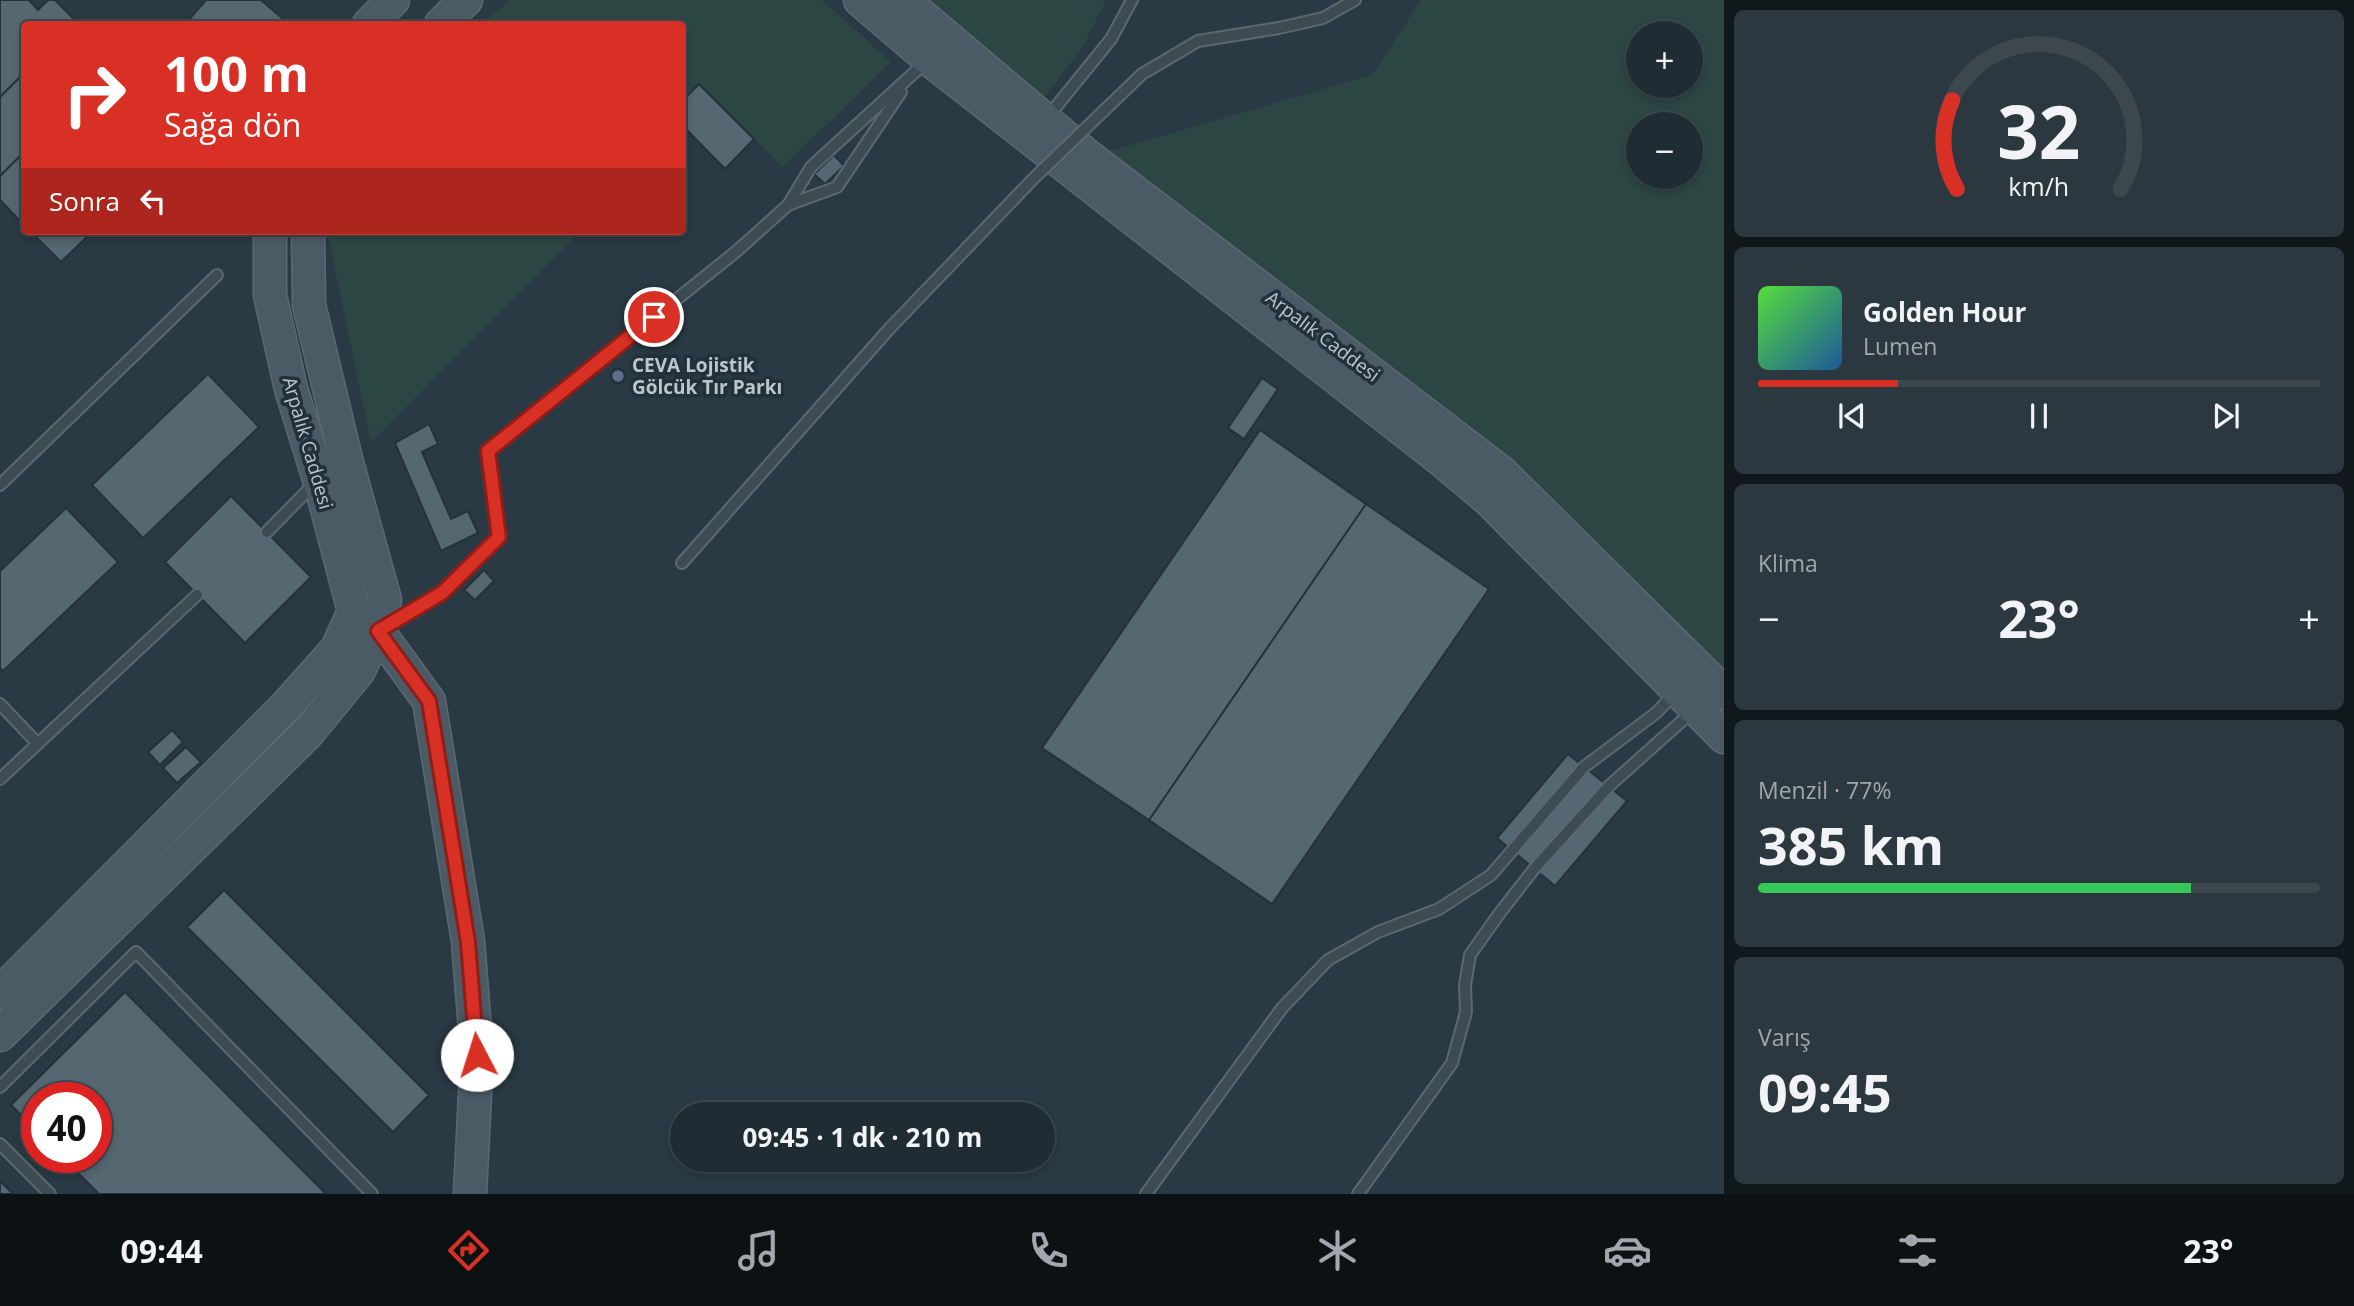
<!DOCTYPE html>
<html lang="tr">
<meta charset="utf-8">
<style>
:root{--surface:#1f2c33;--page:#2c383f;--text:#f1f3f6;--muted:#a1a7ac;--line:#3c484e;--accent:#d93025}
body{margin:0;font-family:"Open Sans",sans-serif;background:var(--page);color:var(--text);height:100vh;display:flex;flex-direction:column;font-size:26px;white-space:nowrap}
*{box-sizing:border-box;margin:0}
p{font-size:23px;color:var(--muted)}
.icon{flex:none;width:38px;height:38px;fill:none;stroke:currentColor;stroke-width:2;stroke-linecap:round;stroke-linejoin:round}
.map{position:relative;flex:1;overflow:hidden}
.details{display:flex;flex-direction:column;gap:10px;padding:10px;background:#11181c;width:630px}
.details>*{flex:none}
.guide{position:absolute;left:21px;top:21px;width:665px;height:214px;border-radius:7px;box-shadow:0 4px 10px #0003,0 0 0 2px var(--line);background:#d93025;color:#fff;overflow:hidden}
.tools{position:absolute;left:1626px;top:21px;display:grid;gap:14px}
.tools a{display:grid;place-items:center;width:77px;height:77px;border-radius:50%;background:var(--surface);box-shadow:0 4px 10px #0003,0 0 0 2px var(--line);font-size:35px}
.speed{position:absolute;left:21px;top:1082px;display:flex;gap:14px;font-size:35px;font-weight:700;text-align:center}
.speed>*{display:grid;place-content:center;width:91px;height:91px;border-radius:50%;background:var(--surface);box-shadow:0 4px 10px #0003,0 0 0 2px var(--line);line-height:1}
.speed .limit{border:10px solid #d22;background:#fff;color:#111}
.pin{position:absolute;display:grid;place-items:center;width:60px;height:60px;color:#fff;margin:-30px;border:4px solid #fff;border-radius:50%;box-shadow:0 2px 7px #0007}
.me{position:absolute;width:77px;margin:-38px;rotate:355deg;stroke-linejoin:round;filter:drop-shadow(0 0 5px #0008)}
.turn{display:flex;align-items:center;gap:24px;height:147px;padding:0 28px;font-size:32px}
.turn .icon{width:91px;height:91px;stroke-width:2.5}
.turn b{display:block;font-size:49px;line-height:60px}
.then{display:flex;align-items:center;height:66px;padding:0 28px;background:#0003;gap:14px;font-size:26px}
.big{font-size:52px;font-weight:700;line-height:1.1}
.details .widget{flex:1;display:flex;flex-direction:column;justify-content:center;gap:10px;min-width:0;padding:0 24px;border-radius:10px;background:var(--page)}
.details .dial{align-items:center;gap:0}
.dial svg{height:182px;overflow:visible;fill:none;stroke:var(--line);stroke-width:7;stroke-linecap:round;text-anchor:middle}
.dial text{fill:var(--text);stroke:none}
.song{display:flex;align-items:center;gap:21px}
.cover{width:84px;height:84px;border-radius:10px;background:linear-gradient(135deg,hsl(110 70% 55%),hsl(210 70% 35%))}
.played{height:7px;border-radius:4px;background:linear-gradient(90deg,var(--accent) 25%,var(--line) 25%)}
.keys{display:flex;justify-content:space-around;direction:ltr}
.heat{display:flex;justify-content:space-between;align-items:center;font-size:38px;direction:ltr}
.charge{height:10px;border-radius:5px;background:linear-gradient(90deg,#34c759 77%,var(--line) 0)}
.trip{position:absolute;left:670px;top:1102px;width:385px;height:70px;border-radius:35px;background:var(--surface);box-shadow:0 4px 10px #0003,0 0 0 2px var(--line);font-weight:700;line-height:70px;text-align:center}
.tabs{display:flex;height:112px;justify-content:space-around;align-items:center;background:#0c1214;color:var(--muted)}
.tabs .icon{width:49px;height:49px}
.tabs .selected{color:var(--accent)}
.tabs b{font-size:32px;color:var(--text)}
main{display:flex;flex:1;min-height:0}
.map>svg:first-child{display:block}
</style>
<main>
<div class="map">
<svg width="1724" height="1194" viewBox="0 0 1724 1194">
<rect width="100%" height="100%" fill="#293a44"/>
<path fill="#2c4643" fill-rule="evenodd" d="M510,0H822L891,62L783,167L700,85L683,101L682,24H482Z
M903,0H1106L1084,45L1033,112Z
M1421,0H1724V694L1089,157L1372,75ZM1638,33H1690V86H1638ZM1638,124H1690V177H1638Z
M327,231H581L371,442Z"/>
<path fill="#556770" stroke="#24323b" stroke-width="2" d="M0,0H29L38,10L48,0H55L77,22L75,24H24V73L0,97Z
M206,0H261L289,24H185Z
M24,73V152L0,176V97Z
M699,84L754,139L725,169L682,125V101Z
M24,152V225L0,200V176Z
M834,155L844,166L825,184L814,174Z
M30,231H93L61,262Z
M208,374L259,427L143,538L92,485Z
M1262,378L1278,389L1244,439L1228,428Z
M429,424L438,444L422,452L451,519L468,511L478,533L441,551L395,443Z
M1260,430L1366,504L1149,820L1042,748Z
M231,496L311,577L245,643L165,562Z
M1366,504L1489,589L1272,904L1149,820Z
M66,508L118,562L3,671L0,668V571Z
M484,570L494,581L475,600L464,590Z
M172,730L183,742L160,765L148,752Z
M186,747L201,762L177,783L163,768Z
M1568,754L1627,801L1555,886L1497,838Z
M224,890L429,1095L393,1132L187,927Z
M125,992L326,1194H99L62,1157H96V1097H37V1131L11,1105Z
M0,1181L13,1194H0Z"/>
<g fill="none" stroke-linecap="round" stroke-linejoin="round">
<defs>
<path id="lane" d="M1279,28L1323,18L1355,0
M1046,119L1111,39L1132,0
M788,205L837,187L901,92
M0,485L217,275
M267,532L314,484
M682,563L890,328
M384,627L441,593L499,537L488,451L738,250L788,205L811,167L927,61
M0,704L38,744
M0,779L197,595
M0,1087L136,952L372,1194
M0,1144L50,1194
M1146,1194L1282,1008L1328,960L1378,932L1439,909L1491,875L1584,767L1656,713L1675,693
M1358,1194L1452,1063L1466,1012L1465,985L1470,955L1499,914L1534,869L1609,786L1693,711"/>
<path id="secondary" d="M860,0L929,59L1444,462L1488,499L1724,737
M903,0L1089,157L1502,473L1724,693
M369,24L393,0
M441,24L466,0
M378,631L429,701L468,941L477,1055L470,1194
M0,993L286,706L337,649L354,611L319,479L291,389L270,295V231
M0,1035L307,734L358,672L378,631L385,600L346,459L309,305L308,231"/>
</defs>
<use href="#lane" stroke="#5c6871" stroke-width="14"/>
<use href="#secondary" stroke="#5c6871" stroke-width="35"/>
<use href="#lane" stroke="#3d4b53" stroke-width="10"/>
<use href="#secondary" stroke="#4b5b66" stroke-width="32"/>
<defs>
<path id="lane-bridge" d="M890,328L1035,177L1142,74L1198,41L1279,28"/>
</defs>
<use href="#lane-bridge" stroke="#5c6871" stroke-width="14" stroke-linecap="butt"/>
<use href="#lane-bridge" stroke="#3d4b53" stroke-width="10"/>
</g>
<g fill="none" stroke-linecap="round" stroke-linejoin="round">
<defs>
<path id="route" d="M477,1055L468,942L429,701L378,631L442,593L499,537L488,451L654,317"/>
</defs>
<use href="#route" stroke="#8d1f18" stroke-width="18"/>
<use href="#route" stroke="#d93025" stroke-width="12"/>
</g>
<circle fill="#5c6f8a" stroke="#213039" stroke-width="2.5" cx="618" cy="376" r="7"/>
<g text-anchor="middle" stroke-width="7" stroke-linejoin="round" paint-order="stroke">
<g font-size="19" fill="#bbc5cd" stroke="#213039">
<text transform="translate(1323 336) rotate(37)" y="7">Arpalık Caddesi</text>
<text transform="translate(308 443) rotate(74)" y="7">Arpalık Caddesi</text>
</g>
<g font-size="19" font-weight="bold" fill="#bbc5cd" stroke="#213039" text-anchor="start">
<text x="632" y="372">CEVA Lojistik<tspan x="632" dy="22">Gölcük Tır Parkı</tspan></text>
</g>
</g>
</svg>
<div class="tools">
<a>+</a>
<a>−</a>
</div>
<div class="speed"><div class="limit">40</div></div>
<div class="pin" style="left:654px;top:317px;background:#d93025"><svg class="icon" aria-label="arrive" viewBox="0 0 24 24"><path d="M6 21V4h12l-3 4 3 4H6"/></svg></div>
<svg class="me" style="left:477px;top:1055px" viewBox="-20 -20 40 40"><circle r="19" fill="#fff"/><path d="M0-13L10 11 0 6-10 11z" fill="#d93025"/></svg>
<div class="trip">09:45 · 1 dk · 210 m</div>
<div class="guide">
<div class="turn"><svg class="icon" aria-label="right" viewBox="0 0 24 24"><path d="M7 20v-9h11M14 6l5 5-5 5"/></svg><div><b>100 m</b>Sağa dön</div></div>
<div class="then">Sonra<svg class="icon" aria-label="left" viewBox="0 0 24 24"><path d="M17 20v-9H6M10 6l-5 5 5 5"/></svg></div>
</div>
</div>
<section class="details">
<div class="widget dial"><svg viewBox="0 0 100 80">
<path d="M14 69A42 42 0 1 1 86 69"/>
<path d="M14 69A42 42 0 0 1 12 30" stroke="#d93025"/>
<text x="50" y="56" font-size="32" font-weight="700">32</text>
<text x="50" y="72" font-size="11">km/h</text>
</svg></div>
<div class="widget">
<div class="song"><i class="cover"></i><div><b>Golden Hour</b><p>Lumen</p></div></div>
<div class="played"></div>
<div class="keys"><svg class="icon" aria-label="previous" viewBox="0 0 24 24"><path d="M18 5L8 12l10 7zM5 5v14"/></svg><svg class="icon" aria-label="pause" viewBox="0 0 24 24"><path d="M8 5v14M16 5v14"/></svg><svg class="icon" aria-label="next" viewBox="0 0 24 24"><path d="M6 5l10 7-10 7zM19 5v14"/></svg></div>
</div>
<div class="widget"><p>Klima</p>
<div class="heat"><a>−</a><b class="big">23°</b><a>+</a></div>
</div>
<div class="widget"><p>Menzil · 77%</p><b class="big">385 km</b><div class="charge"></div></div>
<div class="widget"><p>Varış</p><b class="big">09:45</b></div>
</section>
</main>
<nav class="tabs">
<b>09:44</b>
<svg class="icon selected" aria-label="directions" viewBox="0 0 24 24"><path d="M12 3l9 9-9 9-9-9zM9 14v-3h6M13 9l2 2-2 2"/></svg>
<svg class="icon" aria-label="music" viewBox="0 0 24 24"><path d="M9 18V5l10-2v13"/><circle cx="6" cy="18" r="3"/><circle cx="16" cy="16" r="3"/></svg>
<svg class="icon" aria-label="phone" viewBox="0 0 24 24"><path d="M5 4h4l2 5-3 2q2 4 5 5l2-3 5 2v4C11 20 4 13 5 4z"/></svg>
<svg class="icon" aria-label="climate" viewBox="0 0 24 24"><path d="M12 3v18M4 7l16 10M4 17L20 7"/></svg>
<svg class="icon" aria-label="car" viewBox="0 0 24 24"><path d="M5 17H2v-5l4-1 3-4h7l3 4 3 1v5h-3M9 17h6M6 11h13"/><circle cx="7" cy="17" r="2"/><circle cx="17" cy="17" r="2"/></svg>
<svg class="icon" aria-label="filters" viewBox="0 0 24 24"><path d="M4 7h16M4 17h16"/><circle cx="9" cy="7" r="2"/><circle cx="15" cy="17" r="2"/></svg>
<b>23°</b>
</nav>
